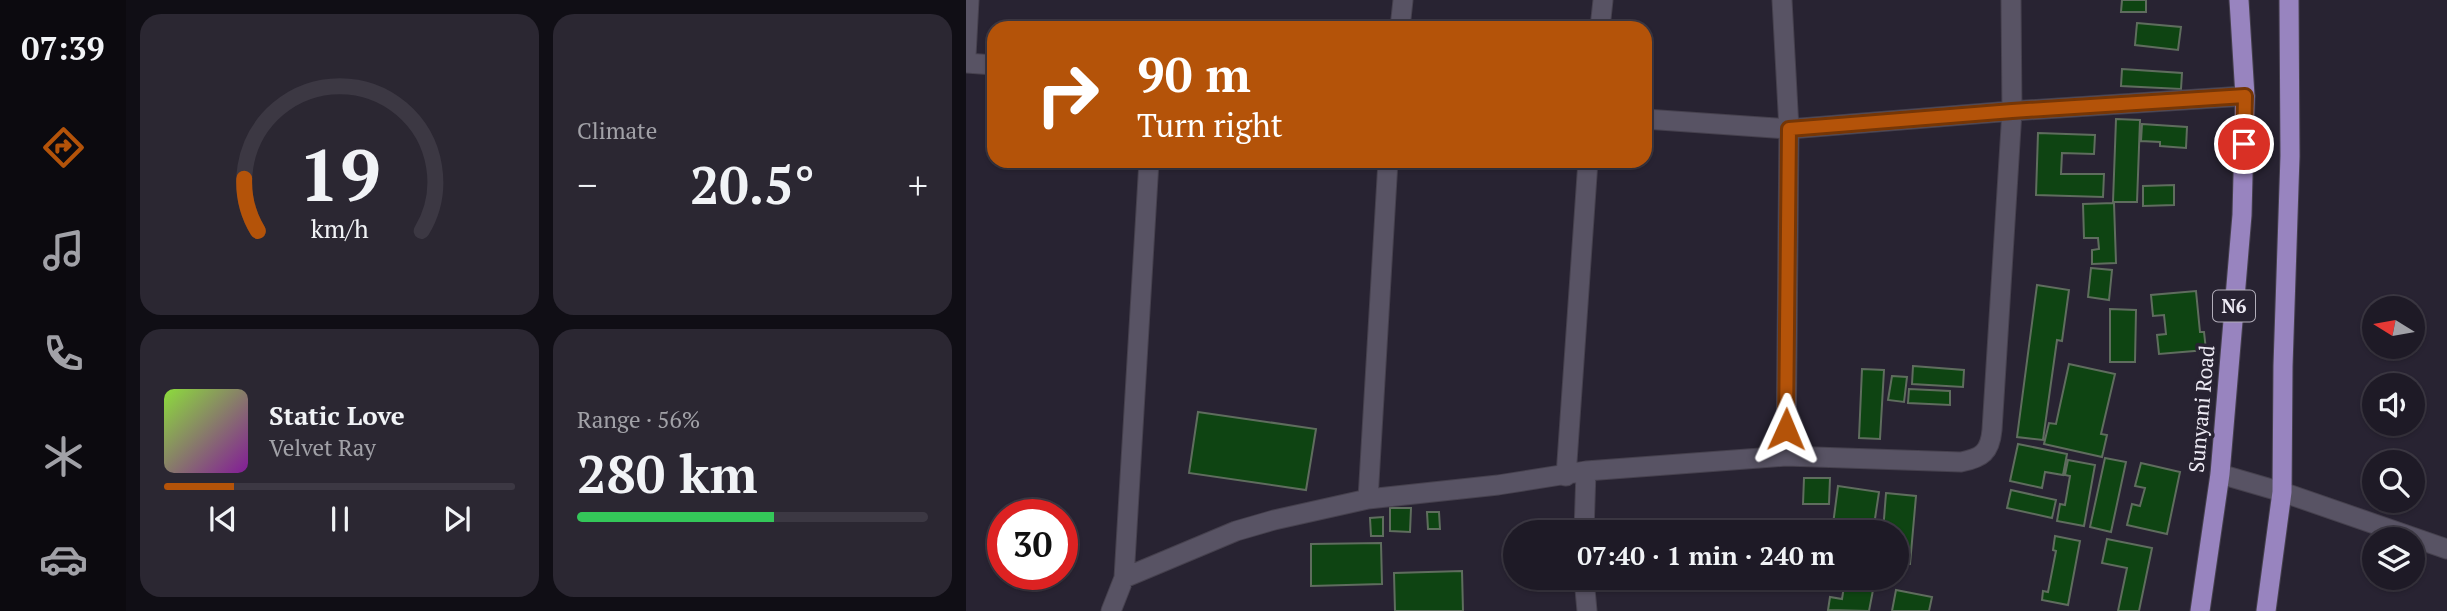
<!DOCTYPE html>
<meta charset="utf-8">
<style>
:root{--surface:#1e1a26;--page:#2b2732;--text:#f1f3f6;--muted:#a1a1a7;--line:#3c3843;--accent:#b45309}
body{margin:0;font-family:"PT Serif",serif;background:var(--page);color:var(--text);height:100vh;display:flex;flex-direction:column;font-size:26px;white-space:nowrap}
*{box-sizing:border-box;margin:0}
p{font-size:23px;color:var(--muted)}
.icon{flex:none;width:38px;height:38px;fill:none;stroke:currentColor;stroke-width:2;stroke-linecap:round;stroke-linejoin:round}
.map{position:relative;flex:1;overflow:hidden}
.sheet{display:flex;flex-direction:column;gap:14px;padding:14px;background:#100e15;width:840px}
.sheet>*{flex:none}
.hud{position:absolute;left:21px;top:21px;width:665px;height:147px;border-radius:21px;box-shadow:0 2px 5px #0004,0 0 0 2px var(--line);background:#b45309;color:#fff;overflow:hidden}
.needle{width:46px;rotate:281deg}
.buttons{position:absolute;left:1396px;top:296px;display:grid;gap:14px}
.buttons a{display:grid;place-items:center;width:63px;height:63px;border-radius:50%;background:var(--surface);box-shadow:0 2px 5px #0004,0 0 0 2px var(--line);font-size:35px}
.speed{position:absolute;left:21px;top:499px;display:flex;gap:14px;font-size:35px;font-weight:700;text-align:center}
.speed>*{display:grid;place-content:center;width:91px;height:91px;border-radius:50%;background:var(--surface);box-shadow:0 2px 5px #0004,0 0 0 2px var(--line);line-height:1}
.speed .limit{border:10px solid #d22;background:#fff;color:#111}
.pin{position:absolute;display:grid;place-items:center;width:60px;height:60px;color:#fff;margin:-30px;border:4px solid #fff;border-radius:50%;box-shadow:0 2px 7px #0007}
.me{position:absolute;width:77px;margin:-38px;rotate:1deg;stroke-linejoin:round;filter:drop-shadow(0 0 5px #0008)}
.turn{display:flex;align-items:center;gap:24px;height:147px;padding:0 35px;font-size:32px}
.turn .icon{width:91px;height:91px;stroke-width:2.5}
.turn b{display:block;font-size:49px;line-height:60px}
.big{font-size:52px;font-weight:800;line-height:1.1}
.sheet .tile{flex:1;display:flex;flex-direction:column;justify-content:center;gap:10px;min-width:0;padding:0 24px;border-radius:21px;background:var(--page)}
.sheet .dial{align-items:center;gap:0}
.dial svg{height:182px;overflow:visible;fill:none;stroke:var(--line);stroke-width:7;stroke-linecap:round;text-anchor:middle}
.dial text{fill:var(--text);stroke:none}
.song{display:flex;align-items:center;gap:21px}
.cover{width:84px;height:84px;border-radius:10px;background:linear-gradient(135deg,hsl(90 70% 55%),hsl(290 70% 35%))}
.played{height:7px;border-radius:4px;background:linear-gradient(90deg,var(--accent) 20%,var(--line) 20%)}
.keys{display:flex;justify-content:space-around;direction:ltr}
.heat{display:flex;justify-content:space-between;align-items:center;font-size:38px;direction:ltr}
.charge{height:10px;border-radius:5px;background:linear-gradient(90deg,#34c759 56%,var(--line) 0)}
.sheet .tiles{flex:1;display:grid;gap:14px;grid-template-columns:repeat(2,1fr)}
.trip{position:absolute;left:537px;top:520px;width:406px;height:70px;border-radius:35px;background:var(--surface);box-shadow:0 2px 5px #0004,0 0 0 2px var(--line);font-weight:800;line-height:70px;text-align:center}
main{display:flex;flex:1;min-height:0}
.tab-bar{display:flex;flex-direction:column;width:126px;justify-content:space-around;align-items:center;background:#0c0a0f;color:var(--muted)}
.tab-bar .icon{width:49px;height:49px}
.tab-bar .current{color:var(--accent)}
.tab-bar b{font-size:32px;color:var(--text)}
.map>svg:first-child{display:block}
</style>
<main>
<nav class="tab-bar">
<b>07:39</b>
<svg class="icon current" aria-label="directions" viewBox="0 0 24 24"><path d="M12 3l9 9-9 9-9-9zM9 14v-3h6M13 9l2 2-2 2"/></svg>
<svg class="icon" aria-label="music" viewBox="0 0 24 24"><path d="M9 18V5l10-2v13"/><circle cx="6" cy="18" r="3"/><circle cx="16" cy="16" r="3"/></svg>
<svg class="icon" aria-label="phone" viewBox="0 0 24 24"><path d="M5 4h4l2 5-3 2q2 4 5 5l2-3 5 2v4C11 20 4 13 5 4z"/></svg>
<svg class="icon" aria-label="climate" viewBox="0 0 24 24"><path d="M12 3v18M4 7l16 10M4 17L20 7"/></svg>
<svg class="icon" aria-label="car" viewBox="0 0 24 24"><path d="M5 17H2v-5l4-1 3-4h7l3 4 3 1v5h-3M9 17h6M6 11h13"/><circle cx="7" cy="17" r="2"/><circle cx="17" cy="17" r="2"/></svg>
</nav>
<section class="sheet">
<div class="tiles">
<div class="tile dial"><svg viewBox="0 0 100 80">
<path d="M14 69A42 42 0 1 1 86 69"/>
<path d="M14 69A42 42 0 0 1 8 46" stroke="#b45309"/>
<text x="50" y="56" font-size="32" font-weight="700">19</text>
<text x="50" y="72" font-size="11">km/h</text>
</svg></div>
<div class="tile"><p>Climate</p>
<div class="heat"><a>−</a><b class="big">20.5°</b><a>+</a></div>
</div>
<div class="tile">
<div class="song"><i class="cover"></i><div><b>Static Love</b><p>Velvet Ray</p></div></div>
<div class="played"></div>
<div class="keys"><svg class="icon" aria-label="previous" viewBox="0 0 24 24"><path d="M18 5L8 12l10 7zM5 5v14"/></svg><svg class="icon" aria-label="pause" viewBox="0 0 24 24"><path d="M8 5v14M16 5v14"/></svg><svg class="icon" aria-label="next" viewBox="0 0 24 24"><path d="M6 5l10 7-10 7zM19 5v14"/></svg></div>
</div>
<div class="tile"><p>Range · 56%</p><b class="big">280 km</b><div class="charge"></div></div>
</div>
</section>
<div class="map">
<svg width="1481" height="611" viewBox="0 0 1481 611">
<rect width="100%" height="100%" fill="#282332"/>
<path fill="#0e4412" stroke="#5f6d5e" stroke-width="2" d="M1156,0H1180V12H1155Z
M1171,23L1215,27L1212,50L1169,45Z
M1156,69L1216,73L1215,89L1155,86Z
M1150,119L1174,120L1171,202H1147Z
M1176,124L1221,127L1220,148L1194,146V142L1175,141Z
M1072,133L1129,135L1128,154L1096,153L1095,174H1138L1137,197L1070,195Z
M1208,185V205L1177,206V186Z
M1148,203L1150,263L1126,264V250L1133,249L1132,238H1118L1117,204Z
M1125,268L1146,270L1143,300L1122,297Z
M1071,285L1103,290L1096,341L1091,340L1077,440L1051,437Z
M1230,291L1234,332H1238L1240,350L1193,354L1191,335L1200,334L1198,315L1187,316L1185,295Z
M1144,309L1170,310L1169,362H1144Z
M1103,364L1149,374L1135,434L1141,435L1136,457L1078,444L1083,423L1090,424Z
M947,366L998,370L997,387L946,384Z
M896,369L918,370L914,439L893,438Z
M926,376L941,377L938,402L922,400Z
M943,389L984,391V405L942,403Z
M232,412L350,429L340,490L223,473Z
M1052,444L1101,454L1097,475L1079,472L1076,488L1044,481Z
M1139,458L1160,462L1145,532L1124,527Z
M1102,460L1129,465L1118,526L1091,521L1094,504L1099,505L1104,476L1099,475Z
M1175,463L1214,472L1201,534L1161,525L1166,504L1174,506L1179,488L1169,486Z
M838,478H864L863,504H837Z
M872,486L913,492L907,532H866Z
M1045,490L1090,500L1086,518L1041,508Z
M920,493L950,496L944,564L931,563V532H917Z
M424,508H445L444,532L424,531Z
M461,512H473L474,529H462Z
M417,517V536H405L404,518Z
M1089,536L1114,541L1102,605L1076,600L1077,591L1082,592L1090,551L1087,550Z
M1141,539L1186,548L1173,611H1152L1161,568L1136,563Z
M415,543L416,584L345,586V544Z
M496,571L497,611H429L428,573Z
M879,580L908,585L903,611L862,610L864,597L876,599Z
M930,590L966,597L963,611H926Z"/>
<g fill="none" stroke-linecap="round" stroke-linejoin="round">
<defs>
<path id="minor" d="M434,28L437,0
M634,28L637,0
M0,56L3,0
M0,63L28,65
M679,119L823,129L816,0
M820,456L823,129L1046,111L1279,96
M1254,474L1316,492L1481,549
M600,476L622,161
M402,499L422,161
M618,532L620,471
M158,578L270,531L308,520L402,499L532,485L620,471L820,456L995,462C1016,458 1024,452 1026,430L1046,111L1045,0
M618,578L621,611
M145,611L158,578L183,161"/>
<path id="primary" d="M1234,611L1254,474L1276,215L1279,96L1273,0
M1300,611L1316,492L1317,366L1324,156L1323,0"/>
</defs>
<use href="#minor" stroke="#46414e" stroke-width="21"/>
<use href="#primary" stroke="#46414e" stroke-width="21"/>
<use href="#minor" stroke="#585364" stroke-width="19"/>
<use href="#primary" stroke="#9884bf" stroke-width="19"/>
</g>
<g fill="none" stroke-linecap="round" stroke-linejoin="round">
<defs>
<path id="route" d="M820,429L823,129L1046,111L1279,96L1278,144"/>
</defs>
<use href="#route" stroke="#753606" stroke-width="18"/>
<use href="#route" stroke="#b45309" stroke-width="12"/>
</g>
<g text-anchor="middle" stroke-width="7" stroke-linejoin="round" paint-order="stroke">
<rect fill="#282332" stroke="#b2aeba" stroke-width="2" x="1247" y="290.5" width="42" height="31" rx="5"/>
<g font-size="19" font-weight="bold" fill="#edeaf4">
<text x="1268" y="313">N6</text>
</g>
<g font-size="21" fill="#edeaf4" stroke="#282332">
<text transform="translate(1236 409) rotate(-85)" y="7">Sunyani Road</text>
</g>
</g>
</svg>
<div class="buttons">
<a><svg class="needle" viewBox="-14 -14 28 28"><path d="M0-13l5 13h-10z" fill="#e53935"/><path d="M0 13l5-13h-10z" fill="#a1a1a7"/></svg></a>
<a><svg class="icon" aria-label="sound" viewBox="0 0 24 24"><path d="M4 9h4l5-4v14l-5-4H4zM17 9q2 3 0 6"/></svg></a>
<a><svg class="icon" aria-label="search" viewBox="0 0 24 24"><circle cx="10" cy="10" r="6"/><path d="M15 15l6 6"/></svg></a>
<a><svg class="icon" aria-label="layers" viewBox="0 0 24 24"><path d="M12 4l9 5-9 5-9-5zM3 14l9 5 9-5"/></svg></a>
</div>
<div class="speed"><div class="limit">30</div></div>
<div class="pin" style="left:1278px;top:144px;background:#d93025"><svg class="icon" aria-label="arrive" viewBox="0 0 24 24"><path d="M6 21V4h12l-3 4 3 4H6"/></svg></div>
<svg class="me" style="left:820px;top:429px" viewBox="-20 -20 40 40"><path d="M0-17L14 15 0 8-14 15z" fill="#b45309" stroke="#fff" stroke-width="4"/></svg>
<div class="trip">07:40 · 1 min · 240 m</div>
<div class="hud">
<div class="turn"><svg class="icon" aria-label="right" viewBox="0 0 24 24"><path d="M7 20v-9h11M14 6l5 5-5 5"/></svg><div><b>90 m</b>Turn right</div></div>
</div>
</div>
</main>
